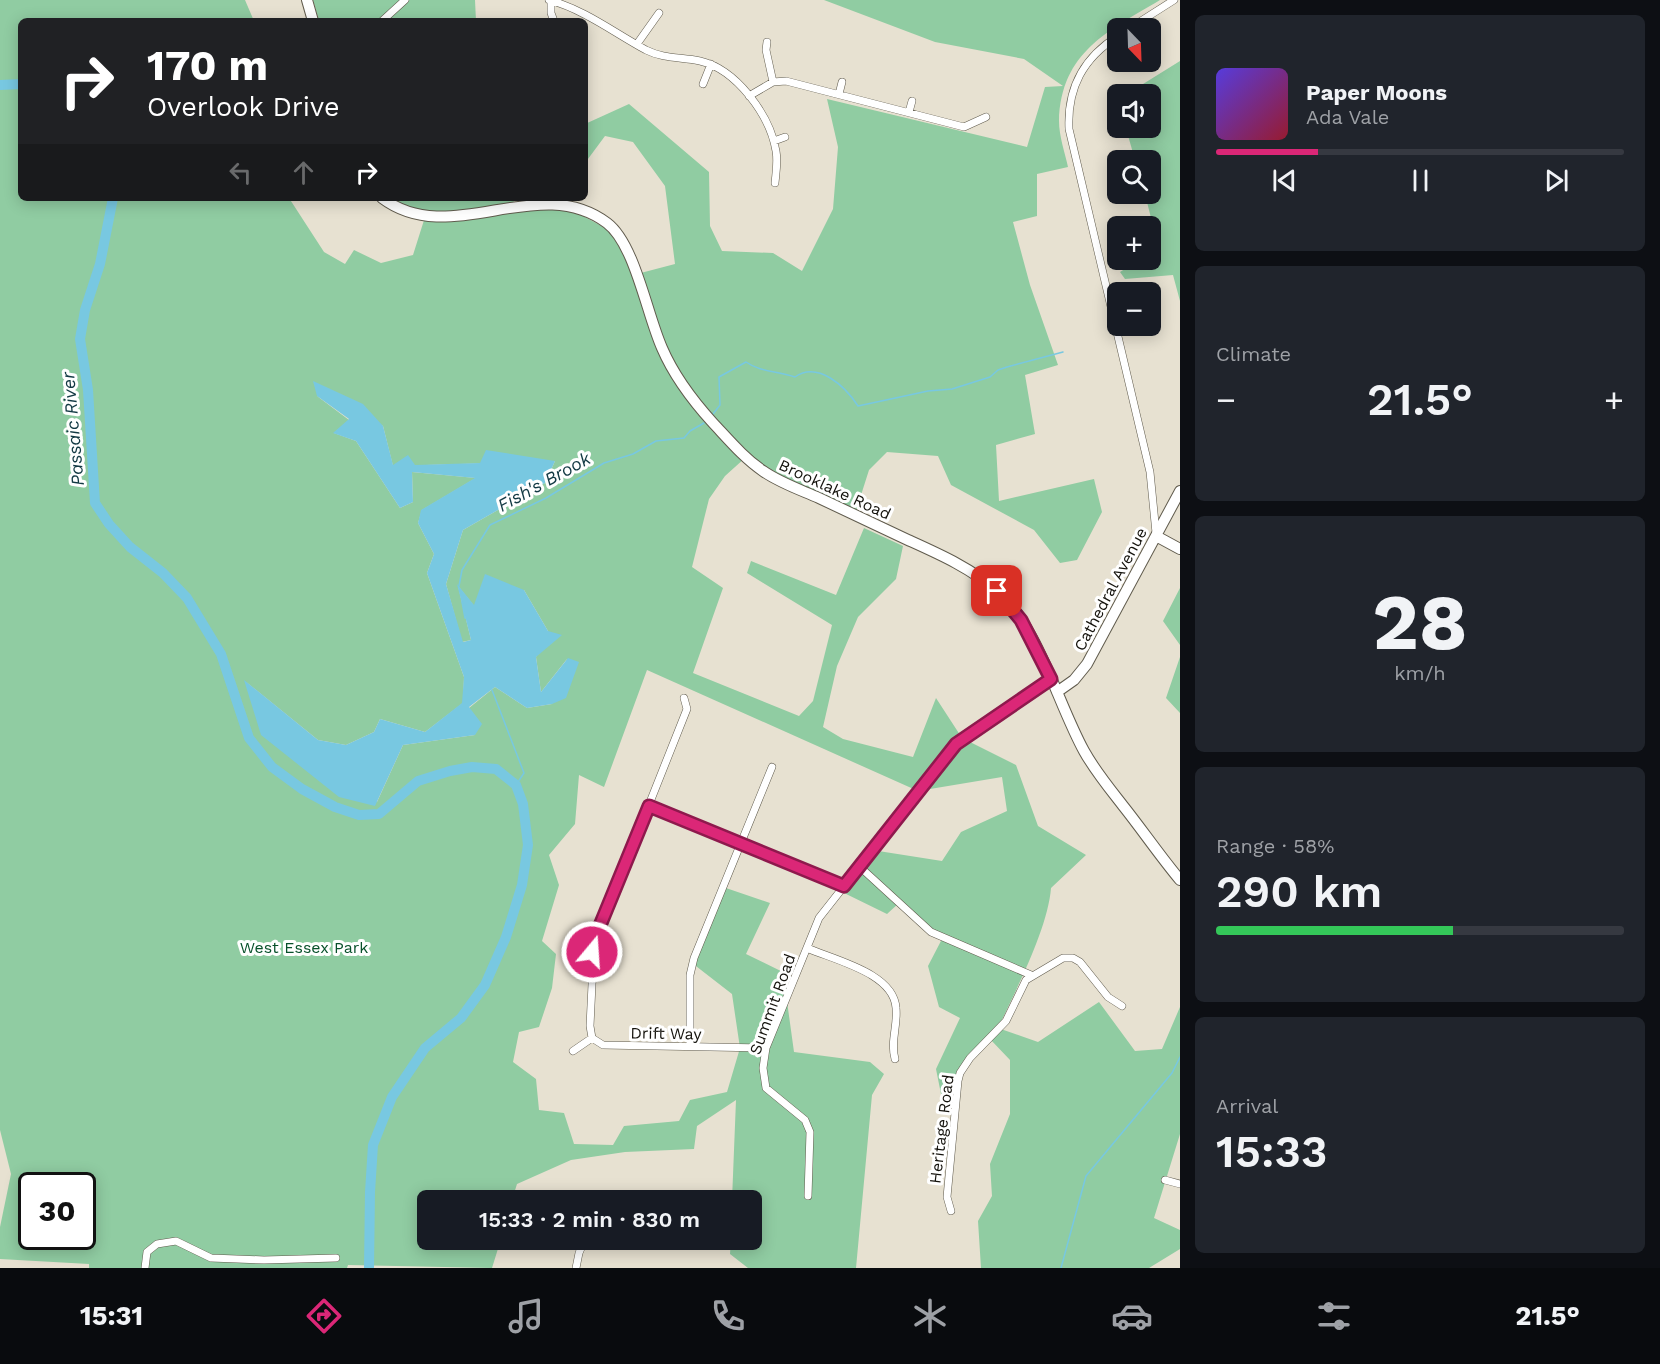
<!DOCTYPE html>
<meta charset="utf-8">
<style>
:root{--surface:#171b24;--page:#20242c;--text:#f1f3f6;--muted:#9ea1a6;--line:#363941;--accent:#db2777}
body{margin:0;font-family:"Work Sans",sans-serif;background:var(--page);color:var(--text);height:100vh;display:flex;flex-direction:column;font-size:22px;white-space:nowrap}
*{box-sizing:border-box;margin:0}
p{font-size:20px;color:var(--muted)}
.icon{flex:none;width:33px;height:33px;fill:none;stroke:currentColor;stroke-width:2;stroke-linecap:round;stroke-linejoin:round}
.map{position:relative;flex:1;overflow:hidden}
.details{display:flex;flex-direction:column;gap:15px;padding:15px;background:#0d0f14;width:480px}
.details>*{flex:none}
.hud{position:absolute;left:18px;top:18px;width:570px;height:183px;border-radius:9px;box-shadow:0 3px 15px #0003;background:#202124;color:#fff;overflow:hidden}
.needle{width:39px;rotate:157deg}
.controls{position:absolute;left:1107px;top:18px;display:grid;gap:12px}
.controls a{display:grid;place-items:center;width:54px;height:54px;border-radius:9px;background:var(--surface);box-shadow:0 3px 15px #0003;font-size:30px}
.speed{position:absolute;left:18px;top:1172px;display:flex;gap:12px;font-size:30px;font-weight:700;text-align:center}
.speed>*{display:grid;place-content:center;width:78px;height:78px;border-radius:50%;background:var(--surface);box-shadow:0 3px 15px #0003;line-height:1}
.speed .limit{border:3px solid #111;border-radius:9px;background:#fff;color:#111}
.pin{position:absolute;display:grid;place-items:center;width:51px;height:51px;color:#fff;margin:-26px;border-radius:12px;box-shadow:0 3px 9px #0006}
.me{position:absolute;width:66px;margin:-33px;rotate:18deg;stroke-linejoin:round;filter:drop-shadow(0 0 4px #0008)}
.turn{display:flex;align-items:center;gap:21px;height:126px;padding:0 30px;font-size:27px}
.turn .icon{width:78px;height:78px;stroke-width:2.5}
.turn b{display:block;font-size:42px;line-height:51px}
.lanes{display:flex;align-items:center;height:57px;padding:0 30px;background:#0003;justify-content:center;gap:30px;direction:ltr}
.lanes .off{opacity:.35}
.big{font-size:45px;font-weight:600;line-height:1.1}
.details .card{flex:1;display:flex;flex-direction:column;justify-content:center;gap:9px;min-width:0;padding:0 21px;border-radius:9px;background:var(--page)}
.details .dial{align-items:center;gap:0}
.dial b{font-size:78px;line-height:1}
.song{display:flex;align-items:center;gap:18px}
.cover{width:72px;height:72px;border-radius:9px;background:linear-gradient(135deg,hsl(250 70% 55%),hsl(350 70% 35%))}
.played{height:6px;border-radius:3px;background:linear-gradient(90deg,var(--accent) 25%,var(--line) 25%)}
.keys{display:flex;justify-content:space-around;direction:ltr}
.heat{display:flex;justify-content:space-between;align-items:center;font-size:33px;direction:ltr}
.charge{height:9px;border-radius:4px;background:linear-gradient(90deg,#34c759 58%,var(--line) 0)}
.trip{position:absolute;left:417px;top:1190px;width:345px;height:60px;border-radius:9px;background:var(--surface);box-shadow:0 3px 15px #0003;font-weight:600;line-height:60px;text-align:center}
.tab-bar{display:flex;height:96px;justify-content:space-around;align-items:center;background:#090b0e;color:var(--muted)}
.tab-bar .icon{width:42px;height:42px}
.tab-bar .selected{color:var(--accent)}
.tab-bar b{font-size:27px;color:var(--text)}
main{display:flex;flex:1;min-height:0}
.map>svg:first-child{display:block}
</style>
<main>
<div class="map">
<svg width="1180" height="1268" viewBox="0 0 1180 1268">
<rect width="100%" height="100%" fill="#e7e1d1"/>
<path fill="#90cca2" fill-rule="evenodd" d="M0,0H245L254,21H21V198H289L324,252L345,264L354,250L381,263L413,255L425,217L382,198H515L512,206L563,205L618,235L633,275L675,264L665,186L633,142L605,136L585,163V124L629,104L709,172L710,226L722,251L773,253L802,271L833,209L838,147L827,99L1027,147L1045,87L1063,86L1024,59L935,42L824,0H1160C1108,31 1061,52 1059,121C1059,136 1065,153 1068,167L1037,174V216L1013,222L1030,285L1058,365L1025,375L1035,434L996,445L999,501L1094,479L1102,512L1077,560L1060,563L1034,530L951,485L938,456L887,452L869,470L855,514L745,458L725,476L709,499L692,567L723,588L693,673L799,716L813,701L832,625L747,573L751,561L836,595L864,528L903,546L896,579L858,617L837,666L823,727L843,739L913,757L936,698L962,738L1016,765L1038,826L1086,855L1051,888C1048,928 1016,990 998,1028L1038,1042L1099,1002L1135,1051L1162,1049L1180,1007V1134L1154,1218L1180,1230V1249L1149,1268H981L978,1221L992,1196L990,1164L1010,1114V1060L990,1039L962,1068L955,1094H941L936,1069L960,1018L939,1007L928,966L942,939L899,903L887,914L840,891L872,850L942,861L961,832L1007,811L1002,777L918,791L647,670L604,787L579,775L575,824L549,855L559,885L542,941L556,954L552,988L539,1027L519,1032L513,1062L536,1079L539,1110L564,1113L574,1144L613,1145L624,1126L679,1121L690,1100L727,1092L740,1048L732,994L692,963L723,887L770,903L746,954L793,977L786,994L794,1052L870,1062L884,1074L872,1095L856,1268H748L730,1254L731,1239H752V1200H732L736,1100L697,1126L694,1149L625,1152L571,1160L517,1184L512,1200H428V1239H501L492,1268L348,1265L347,1268H89V1264L0,1259V1227L11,1174L0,1130ZM317,396L383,426L393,466L555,461L545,483L463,530L446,584L462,642L471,640L458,586L474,606L524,590L548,631L536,657L541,692L567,659L552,704L527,708L495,687L469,708L475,735L403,745L377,802L245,681L318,740L346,745L374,732L380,719L425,732L463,703L464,677L427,573L434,554L418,523L422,510L476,478L412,472L413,502L400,508L356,441L334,433L349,420ZM32,1185H82V1236H32Z
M313,0H475L476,21H319Z
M1180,61V301L1173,275L1125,279L1120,272L1139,260H1150L1149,226L1151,218L1145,194H1150V160H1135L1127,132L1129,128H1150V94H1139L1143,84Z
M1180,588V645L1163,621Z
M1180,657V713L1166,698Z"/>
<path fill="#78c8e1" d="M313,381L363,404L383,426L393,465L408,455L415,465L480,463L486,450L555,461L545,483L463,530L446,584L463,642L471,640L457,584L474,605L485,574L524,590L548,631L562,635L536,657L541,692L568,658L579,662L566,698L552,704L527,708L495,687L469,707L482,724L475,735L403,745L375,806L339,797L261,735L244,680L318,740L346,745L374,732L380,719L425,732L462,703L464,677L427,573L434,554L418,523L421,510L475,478L412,472L413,502L400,508L356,441L333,433L349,419L317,396Z"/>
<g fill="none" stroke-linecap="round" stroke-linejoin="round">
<path stroke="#78c8e1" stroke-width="1.5" d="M713,414L720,405L719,377L746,362C760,372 778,371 795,377C818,361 845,386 858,406L928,391L952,389L990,377L998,370L1007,367L1063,352
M459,586L462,570L490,525L546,498L604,463L633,454L656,441L684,438L690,431L704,423
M462,602L465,618
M492,690L524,773L516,785
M1061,1268L1086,1176L1172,1073L1180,1057"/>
<path stroke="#78c8e1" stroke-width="10" d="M0,85L21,84
M113,198L100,264L85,310L80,339L88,390L95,503L109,524L130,547L163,573L187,598L221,654L249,738L272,767L302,789L335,807L359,815L379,814L418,781L450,771L472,767L496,769L516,785L523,804L528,845L522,885L506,937L485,985L461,1018L425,1048L392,1097L373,1145L370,1192L369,1268"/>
<defs>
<path id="street" d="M549,0C585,10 613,32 646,50C664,59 681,57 700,61C736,69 770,115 776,151C778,162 776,172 775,183
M551,1V13L554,21
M382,21L405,0
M1130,28L1174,0
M1118,36C1083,58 1067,88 1069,129L1150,472L1156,533
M767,42L766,50L773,82
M637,44L659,13
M703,84L711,64
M839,94L842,82
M749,96L773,82L786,81L964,127L986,117
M909,112L912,101
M774,141L785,137
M649,806L845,886
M860,867L931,932L1031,975
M807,948C834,960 894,973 896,1008C898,1026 890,1041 895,1059
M592,1038L590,1026L594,943L687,709L684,698
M592,1038L603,1045L766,1048
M690,1046V975L694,958L772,767
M573,1051L592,1038
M1165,1180L1180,1184
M808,1196L810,1132L805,1120L766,1088L763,1068L766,1048L819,918L956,744L1051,679
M951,1211L947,1197L958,1081L960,1073L970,1058L1006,1021L1026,980L1063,958H1073L1080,962L1108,997L1122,1006
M145,1268L147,1252L157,1244L176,1241L211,1258L264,1260L336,1258
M576,1268L579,1253L585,1239"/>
<path id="secondary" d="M307,0L313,21
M382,198C451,250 538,171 607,223C635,244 647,315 662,348C674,376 693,401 713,423C729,440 744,458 763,471C780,483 801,490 819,498C849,512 878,526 908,540C939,554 971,568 997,591C1038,626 1058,704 1084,751C1095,771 1110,789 1124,807C1143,831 1160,856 1180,880
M1156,536L1180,549
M1057,692L1074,680L1087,664L1180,491"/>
</defs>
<use href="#street" stroke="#605b4d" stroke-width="8"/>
<use href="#secondary" stroke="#605b4d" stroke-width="12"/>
<use href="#street" stroke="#fff" stroke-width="7"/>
<use href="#secondary" stroke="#fff" stroke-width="10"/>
</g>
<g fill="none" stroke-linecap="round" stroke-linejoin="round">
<defs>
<path id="route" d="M592,952L601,923L649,806L844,886L956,744L1051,679L1021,620L997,591"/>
</defs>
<use href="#route" stroke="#8e194d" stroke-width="15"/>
<use href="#route" stroke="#db2777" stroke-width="10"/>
</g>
<g text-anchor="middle" stroke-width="6" stroke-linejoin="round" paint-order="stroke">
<g font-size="16" fill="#14120c" stroke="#fff">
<text transform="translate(835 489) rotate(25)" y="6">Brooklake Road</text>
<text transform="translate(1110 589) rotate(-62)" y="6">Cathedral Avenue</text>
<text transform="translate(772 1004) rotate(-70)" y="6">Summit Road</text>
<text transform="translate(666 1033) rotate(1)" y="6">Drift Way</text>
<text transform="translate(941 1129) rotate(-83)" y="6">Heritage Road</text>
</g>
<g font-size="16" fill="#08512b" stroke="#fff">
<text x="304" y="953">West Essex Park</text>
</g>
<g font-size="18" font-style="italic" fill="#123943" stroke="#fff">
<text transform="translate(73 429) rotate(-95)" y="6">Passaic River</text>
<text transform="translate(544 482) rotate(-29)" y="6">Fish's Brook</text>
</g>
</g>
</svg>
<div class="controls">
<a><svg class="needle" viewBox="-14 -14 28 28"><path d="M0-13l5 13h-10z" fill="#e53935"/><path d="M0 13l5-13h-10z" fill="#9ea1a6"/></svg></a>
<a><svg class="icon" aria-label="sound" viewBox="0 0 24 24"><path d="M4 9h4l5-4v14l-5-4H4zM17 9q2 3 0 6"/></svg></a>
<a><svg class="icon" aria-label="search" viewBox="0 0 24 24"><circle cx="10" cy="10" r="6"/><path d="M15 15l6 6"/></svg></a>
<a>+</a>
<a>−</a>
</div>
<div class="speed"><div class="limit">30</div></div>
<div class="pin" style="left:997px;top:591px;background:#d93025"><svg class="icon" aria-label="arrive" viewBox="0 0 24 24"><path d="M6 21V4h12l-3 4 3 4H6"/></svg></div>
<svg class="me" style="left:592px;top:952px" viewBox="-20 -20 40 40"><circle r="17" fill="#db2777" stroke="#fff" stroke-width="3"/><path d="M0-11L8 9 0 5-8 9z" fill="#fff"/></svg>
<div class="trip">15:33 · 2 min · 830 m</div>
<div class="hud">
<div class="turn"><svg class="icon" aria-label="right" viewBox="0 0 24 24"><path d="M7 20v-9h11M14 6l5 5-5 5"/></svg><div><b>170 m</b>Overlook Drive</div></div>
<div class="lanes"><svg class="icon off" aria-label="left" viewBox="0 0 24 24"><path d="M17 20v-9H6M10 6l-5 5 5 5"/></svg><svg class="icon off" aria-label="ahead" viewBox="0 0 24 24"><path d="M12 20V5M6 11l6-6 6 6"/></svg><svg class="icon" aria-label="right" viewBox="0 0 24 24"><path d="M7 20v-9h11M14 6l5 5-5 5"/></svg></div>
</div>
</div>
<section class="details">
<div class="card">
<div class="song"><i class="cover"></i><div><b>Paper Moons</b><p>Ada Vale</p></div></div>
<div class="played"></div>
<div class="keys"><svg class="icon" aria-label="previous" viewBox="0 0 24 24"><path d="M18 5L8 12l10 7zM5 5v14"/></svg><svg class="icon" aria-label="pause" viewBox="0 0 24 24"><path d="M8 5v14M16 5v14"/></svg><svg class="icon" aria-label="next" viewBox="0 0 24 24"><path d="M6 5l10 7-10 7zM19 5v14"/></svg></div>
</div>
<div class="card"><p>Climate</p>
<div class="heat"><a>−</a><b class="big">21.5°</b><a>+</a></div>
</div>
<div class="card dial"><b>28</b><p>km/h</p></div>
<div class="card"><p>Range · 58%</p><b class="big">290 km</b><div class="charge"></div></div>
<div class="card"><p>Arrival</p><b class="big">15:33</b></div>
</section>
</main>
<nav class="tab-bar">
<b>15:31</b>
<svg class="icon selected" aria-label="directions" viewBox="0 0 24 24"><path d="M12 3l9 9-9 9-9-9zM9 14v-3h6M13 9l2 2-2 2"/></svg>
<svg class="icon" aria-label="music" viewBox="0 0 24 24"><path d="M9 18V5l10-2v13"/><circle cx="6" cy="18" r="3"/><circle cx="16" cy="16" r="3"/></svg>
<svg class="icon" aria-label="phone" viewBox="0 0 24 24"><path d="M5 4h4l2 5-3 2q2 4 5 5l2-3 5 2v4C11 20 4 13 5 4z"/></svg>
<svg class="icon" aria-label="climate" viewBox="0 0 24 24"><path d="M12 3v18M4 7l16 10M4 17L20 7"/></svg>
<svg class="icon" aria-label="car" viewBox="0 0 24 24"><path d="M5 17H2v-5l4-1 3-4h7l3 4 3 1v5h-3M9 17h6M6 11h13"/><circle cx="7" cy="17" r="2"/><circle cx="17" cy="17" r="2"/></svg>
<svg class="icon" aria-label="filters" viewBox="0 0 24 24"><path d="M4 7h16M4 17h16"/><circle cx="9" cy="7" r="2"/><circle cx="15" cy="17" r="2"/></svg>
<b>21.5°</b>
</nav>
